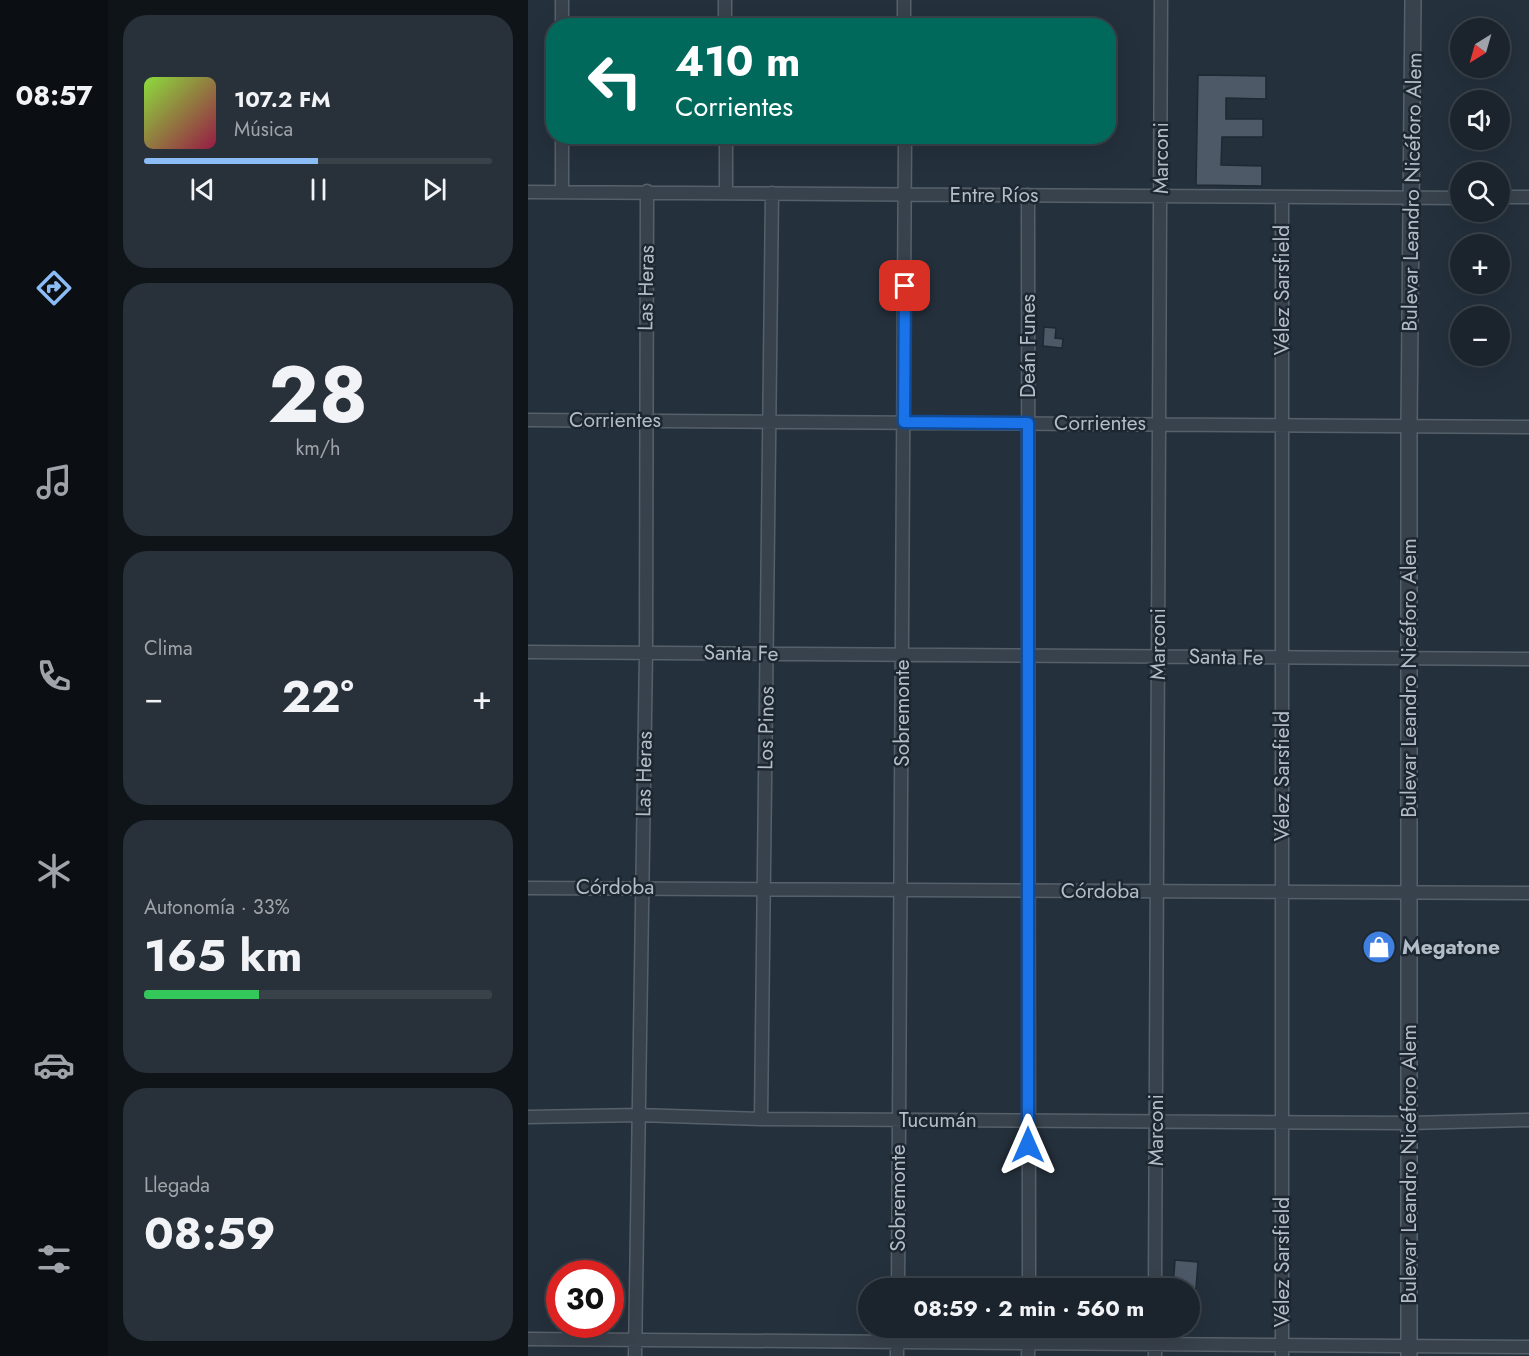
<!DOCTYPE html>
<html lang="es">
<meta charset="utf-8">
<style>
:root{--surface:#1b242d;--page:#283039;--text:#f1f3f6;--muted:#a0a4aa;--line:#394149;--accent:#8bbcf5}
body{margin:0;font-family:Jost,sans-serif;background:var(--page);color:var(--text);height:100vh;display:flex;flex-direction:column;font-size:22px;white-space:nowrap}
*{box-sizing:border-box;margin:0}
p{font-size:20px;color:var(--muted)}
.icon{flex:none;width:33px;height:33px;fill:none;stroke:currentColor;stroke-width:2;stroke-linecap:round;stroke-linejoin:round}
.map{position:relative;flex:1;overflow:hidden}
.details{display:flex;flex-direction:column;gap:15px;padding:15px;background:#0f1419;width:420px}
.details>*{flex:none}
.top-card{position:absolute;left:18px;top:18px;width:570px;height:126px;border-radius:24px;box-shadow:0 6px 24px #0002,0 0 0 2px var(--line);background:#00695c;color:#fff;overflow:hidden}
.needle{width:39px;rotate:217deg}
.tools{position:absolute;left:922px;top:18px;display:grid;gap:12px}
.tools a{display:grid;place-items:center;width:60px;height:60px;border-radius:50%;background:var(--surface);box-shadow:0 6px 24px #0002,0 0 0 2px var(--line);font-size:30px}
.speed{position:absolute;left:18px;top:1260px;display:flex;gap:12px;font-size:30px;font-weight:700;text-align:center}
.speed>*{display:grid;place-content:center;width:78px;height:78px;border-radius:50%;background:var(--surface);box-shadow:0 6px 24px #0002,0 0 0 2px var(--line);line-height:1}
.speed .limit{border:9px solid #d22;background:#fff;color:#111}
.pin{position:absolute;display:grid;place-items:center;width:51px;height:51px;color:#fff;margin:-26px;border-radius:12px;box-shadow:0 3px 9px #0006}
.me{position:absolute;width:66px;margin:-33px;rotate:0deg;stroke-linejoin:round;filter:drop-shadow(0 0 4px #0008)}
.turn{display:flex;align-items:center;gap:21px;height:126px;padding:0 30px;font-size:27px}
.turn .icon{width:78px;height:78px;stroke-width:2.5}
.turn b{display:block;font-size:42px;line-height:51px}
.big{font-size:45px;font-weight:700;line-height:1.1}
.details .tile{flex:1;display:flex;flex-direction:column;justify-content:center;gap:9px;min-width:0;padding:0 21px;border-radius:24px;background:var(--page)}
.details .dial{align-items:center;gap:0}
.dial b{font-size:78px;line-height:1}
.song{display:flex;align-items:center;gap:18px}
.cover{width:72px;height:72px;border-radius:9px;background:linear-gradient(135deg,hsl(90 70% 55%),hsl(340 70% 35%))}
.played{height:6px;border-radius:3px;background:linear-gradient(90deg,var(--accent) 50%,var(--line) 50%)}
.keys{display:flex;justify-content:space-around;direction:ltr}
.heat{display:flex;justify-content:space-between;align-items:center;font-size:33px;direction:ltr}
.charge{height:9px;border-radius:4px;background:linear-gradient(90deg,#34c759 33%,var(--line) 0)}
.trip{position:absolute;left:330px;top:1278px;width:342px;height:60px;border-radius:30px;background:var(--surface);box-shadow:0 6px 24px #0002,0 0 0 2px var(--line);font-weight:700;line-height:60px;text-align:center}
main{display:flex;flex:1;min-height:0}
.dock{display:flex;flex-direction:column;width:108px;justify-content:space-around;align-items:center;background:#0b0e12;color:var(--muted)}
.dock .icon{width:42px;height:42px}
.dock .selected{color:var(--accent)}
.dock b{font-size:27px;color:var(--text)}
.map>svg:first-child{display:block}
</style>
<main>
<nav class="dock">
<b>08:57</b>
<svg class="icon selected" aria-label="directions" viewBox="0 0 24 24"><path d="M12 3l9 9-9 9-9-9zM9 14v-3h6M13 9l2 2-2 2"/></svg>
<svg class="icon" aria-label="music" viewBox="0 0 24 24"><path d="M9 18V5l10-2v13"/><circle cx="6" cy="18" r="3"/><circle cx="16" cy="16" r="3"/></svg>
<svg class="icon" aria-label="phone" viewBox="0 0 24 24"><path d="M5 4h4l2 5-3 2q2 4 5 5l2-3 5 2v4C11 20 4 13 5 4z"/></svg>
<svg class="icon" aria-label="climate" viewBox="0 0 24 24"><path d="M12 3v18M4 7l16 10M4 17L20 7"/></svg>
<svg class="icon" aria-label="car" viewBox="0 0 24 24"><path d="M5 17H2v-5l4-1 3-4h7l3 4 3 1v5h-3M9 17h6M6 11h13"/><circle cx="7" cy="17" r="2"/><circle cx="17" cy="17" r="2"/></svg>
<svg class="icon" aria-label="filters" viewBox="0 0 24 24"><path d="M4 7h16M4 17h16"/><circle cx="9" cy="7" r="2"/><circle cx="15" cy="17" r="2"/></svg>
</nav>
<section class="details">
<div class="tile">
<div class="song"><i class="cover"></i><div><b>107.2 FM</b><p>Música</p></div></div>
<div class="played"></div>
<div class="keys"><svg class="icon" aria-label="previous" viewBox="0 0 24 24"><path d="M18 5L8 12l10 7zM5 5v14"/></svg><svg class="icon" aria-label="pause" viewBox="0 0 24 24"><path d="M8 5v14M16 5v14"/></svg><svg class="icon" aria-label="next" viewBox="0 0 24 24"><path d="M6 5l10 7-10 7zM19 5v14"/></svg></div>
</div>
<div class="tile dial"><b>28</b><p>km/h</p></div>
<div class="tile"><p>Clima</p>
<div class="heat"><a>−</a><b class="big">22°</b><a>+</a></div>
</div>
<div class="tile"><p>Autonomía · 33%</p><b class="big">165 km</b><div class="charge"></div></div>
<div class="tile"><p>Llegada</p><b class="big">08:59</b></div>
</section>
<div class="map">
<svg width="1001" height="1356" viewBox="0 0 1001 1356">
<rect width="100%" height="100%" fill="#24303c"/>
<path fill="#4d5967" stroke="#1f2933" stroke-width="1.5" d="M670,75L738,76V99L698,98V119H735V137H694L693,165L734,166V186L668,185Z
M516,327L528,328L527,338L535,339L534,348L515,346Z
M647,1260L670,1262L668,1289L645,1287Z"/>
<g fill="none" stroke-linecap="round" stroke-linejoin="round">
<defs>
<path id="minor" d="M34,0V26
M197,0V26
M376,0V26
M34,136V192
M198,136V193
M0,192L933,198
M500,195L501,1288
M754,197V1356
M972,197H1001
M0,420L1001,427
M0,652L1001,659
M0,888L1001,893
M0,1117L110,1115L233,1119L881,1123L1001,1120
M233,1119L244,193
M370,1288L377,136
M627,1288L633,0
M0,1339L1001,1347
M107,1356L118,652L119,191
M369,1356V1328
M500,1356L501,1328
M627,1356V1328"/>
<path id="tertiary" d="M881,1356V426L885,0"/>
</defs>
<use href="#minor" stroke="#56606a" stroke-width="15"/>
<use href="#tertiary" stroke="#56606a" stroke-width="18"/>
<use href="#minor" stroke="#38424c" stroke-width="12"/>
<use href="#tertiary" stroke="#38424c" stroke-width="15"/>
</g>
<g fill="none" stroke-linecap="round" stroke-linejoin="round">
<defs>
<path id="route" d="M377,286L376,422L500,423V1145"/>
</defs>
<use href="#route" stroke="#114b97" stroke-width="15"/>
<use href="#route" stroke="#1a73e8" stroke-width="10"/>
</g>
<defs>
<symbol id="shop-disc" viewBox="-11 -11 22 22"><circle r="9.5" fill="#3f7fe0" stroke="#1d2731"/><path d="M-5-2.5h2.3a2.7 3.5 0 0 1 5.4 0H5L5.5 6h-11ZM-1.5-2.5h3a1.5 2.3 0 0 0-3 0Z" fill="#fff"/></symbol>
</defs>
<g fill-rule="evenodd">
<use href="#shop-disc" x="832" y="928" width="38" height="38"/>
</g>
<g text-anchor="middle" stroke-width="5" stroke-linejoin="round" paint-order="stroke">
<g font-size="21" fill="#b3bdc7" stroke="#1d2731">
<text transform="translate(633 158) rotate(-90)" y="7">Marconi</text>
<text transform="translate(884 192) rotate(-89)" y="7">Bulevar Leandro Nicéforo Alem</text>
<text x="466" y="202">Entre Ríos</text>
<text transform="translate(118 288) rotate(-89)" y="7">Las Heras</text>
<text transform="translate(754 290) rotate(-90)" y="7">Vélez Sarsfield</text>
<text transform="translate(500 346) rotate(-90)" y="7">Deán Funes</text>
<text x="87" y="427">Corrientes</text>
<text x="572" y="430">Corrientes</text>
<text transform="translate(630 644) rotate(-90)" y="7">Marconi</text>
<text transform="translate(213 653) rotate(1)" y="7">Santa Fe</text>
<text transform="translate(698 657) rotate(1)" y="7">Santa Fe</text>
<text transform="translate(881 678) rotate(-90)" y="7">Bulevar Leandro Nicéforo Alem</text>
<text transform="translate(374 713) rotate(-90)" y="7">Sobremonte</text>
<text transform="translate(238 728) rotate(-89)" y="7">Los Pinos</text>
<text transform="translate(116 774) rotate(-89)" y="7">Las Heras</text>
<text transform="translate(754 776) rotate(-90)" y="7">Vélez Sarsfield</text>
<text x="87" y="894">Córdoba</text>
<text x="572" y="898">Córdoba</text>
<text x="410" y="1127">Tucumán</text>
<text transform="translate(628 1130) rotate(-90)" y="7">Marconi</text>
<text transform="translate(881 1164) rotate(-90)" y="7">Bulevar Leandro Nicéforo Alem</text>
<text transform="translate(370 1198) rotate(-90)" y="7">Sobremonte</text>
<text transform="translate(754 1262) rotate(-90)" y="7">Vélez Sarsfield</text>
</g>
<g font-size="21" font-weight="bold" fill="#b3bdc7" stroke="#1d2731" text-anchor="start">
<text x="874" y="954">Megatone</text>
</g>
</g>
</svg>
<div class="tools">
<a><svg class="needle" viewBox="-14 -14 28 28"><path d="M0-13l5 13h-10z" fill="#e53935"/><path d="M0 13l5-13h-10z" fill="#a0a4aa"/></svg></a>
<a><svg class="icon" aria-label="sound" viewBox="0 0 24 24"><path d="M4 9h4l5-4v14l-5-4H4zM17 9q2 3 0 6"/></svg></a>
<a><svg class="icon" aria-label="search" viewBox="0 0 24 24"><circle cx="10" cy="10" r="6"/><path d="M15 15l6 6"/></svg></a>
<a>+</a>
<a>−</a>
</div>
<div class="speed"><div class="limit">30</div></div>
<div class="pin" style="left:377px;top:286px;background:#d93025"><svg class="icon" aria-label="arrive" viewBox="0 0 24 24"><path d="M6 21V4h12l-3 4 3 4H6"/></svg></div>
<svg class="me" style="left:500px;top:1145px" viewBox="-20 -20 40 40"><path d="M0-17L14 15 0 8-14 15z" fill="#1a73e8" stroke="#fff" stroke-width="4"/></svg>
<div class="trip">08:59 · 2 min · 560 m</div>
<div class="top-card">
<div class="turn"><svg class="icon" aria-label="left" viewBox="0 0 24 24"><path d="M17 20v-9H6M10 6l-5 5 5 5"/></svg><div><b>410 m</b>Corrientes</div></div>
</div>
</div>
</main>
